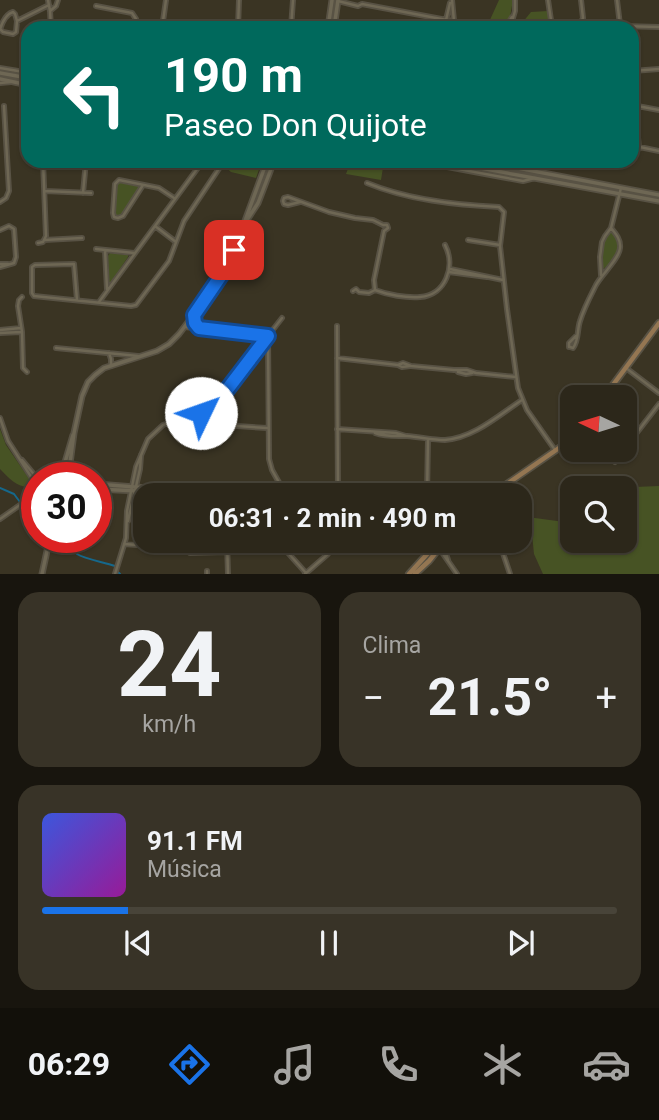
<!DOCTYPE html>
<html lang="es">
<meta charset="utf-8">
<style>
:root{--surface:#2c271a;--page:#383327;--text:#f1f3f6;--muted:#a6a5a2;--line:#484439;--accent:#1a73e8}
body{margin:0;font-family:Roboto,sans-serif;background:var(--page);color:var(--text);height:100vh;display:flex;flex-direction:column;font-size:26px;white-space:nowrap}
*{box-sizing:border-box;margin:0}
p{font-size:23px;color:var(--muted)}
.icon{flex:none;width:38px;height:38px;fill:none;stroke:currentColor;stroke-width:2;stroke-linecap:round;stroke-linejoin:round}
.map{position:relative;height:574px;overflow:hidden}
.details{display:flex;flex-direction:column;gap:18px;padding:18px;background:#18150e;flex:1}
.details>*{flex:none}
.guide{position:absolute;left:21px;top:21px;width:618px;height:147px;border-radius:21px;box-shadow:0 2px 5px #0004,0 0 0 2px var(--line);background:#00695c;color:#fff;overflow:hidden}
.needle{width:46px;rotate:274deg}
.tools{position:absolute;left:560px;top:385px;display:grid;gap:14px}
.tools a{display:grid;place-items:center;width:77px;height:77px;border-radius:14px;background:var(--surface);box-shadow:0 2px 5px #0004,0 0 0 2px var(--line);font-size:35px}
.speed{position:absolute;left:21px;top:462px;display:flex;gap:14px;font-size:35px;font-weight:700;text-align:center}
.speed>*{display:grid;place-content:center;width:91px;height:91px;border-radius:50%;background:var(--surface);box-shadow:0 2px 5px #0004,0 0 0 2px var(--line);line-height:1}
.speed .limit{border:10px solid #d22;background:#fff;color:#111}
.pin{position:absolute;display:grid;place-items:center;width:60px;height:60px;color:#fff;margin:-30px;border-radius:14px;box-shadow:0 4px 10px #0006}
.me{position:absolute;width:77px;margin:-38px;rotate:48deg;stroke-linejoin:round;filter:drop-shadow(0 0 5px #0008)}
.turn{display:flex;align-items:center;gap:24px;height:147px;padding:0 28px;font-size:32px}
.turn .icon{width:91px;height:91px;stroke-width:2.5}
.turn b{display:block;font-size:49px;line-height:60px}
.big{font-size:52px;font-weight:700;line-height:1.1}
.details .widget{flex:1;display:flex;flex-direction:column;justify-content:center;gap:10px;min-width:0;padding:0 24px;border-radius:21px;background:var(--page)}
.details .dial{align-items:center;gap:0}
.dial b{font-size:91px;line-height:1}
.song{display:flex;align-items:center;gap:21px}
.cover{width:84px;height:84px;border-radius:10px;background:linear-gradient(135deg,hsl(230 70% 55%),hsl(300 70% 35%))}
.played{height:7px;border-radius:4px;background:linear-gradient(90deg,var(--accent) 15%,var(--line) 15%)}
.keys{display:flex;justify-content:space-around;direction:ltr}
.heat{display:flex;justify-content:space-between;align-items:center;font-size:38px;direction:ltr}
.details .tiles{flex:1;display:grid;gap:18px;grid-template-columns:1fr 1fr}
.widget:last-child{grid-column:span 2}
.trip{position:absolute;left:133px;top:483px;width:399px;height:70px;border-radius:21px;background:var(--surface);box-shadow:0 2px 5px #0004,0 0 0 2px var(--line);font-weight:700;line-height:70px;text-align:center}
.dock{display:flex;height:112px;justify-content:space-around;align-items:center;background:#12100a;color:var(--muted)}
.dock .icon{width:49px;height:49px}
.dock .on{color:var(--accent)}
.dock b{font-size:32px;color:var(--text)}
.map>svg:first-child{display:block}
</style>
<div class="map">
<svg width="659" height="574" viewBox="0 0 659 574">
<rect width="100%" height="100%" fill="#3a3423"/>
<path fill="#475324" d="M499,0H513L510,17L504,25L489,22Z
M548,11L549,22L547,24L528,28H518L531,12Z
M226,161H262L256,178L231,172L224,166Z
M351,161H384L381,180L346,174Z
M453,161H467L610,188L611,190Z
M120,182L137,185L140,189L122,214L117,216L115,213L117,185Z
M611,232C625,246 618,259 603,269C602,256 601,241 611,232Z
M110,253L128,255V257L111,282H109L108,256Z
M0,429L6,445L34,486C19,490 10,479 0,469Z
M659,486V574H543L534,554L532,534L520,528V516L572,523V541H625V488H610Z"/>
<g fill="none" stroke-linecap="round" stroke-linejoin="round">
<path stroke="#16688b" stroke-width="2" d="M0,488L14,494L20,502
M23,507L26,511L37,517
M73,537L75,540L77,554C85,559 103,562 115,566
M118,572L120,574"/>
<defs>
<path id="minor" d="M48,0L50,11L51,28
M452,0L454,21
M548,0L552,27
M617,0L620,25L621,26L659,27
M338,1L358,6L362,4L489,28
M96,6L132,13L136,19L135,28
M50,11L56,6L58,0
M13,12L15,14L17,21L16,32L13,34L3,32L0,29C2,23 6,14 13,12Z
M446,20L450,3
M17,21L49,5
M162,28L166,0
M238,28L239,0
M291,28L293,0
M505,28L512,17
M510,28L515,11V0
M545,28L581,22L583,18L581,0
M0,68L24,72L28,76
M632,71L659,69
M632,76L639,148
M0,83L11,82
M632,105L659,110
M632,125L635,146L659,151
M415,161L523,181L535,178
M526,170L527,161
M367,183C408,200 455,205 499,207L504,212L500,246L507,309L518,388L527,410L555,450
M143,185L123,216L118,218L114,217L113,213L115,184L119,180L159,188L174,198
M45,191L91,193
M83,193L86,161
M283,201L284,198L288,197L329,212L355,218L373,220L383,225H387L388,228L384,231L374,280L375,290
M283,201L284,204L288,205L300,202
M0,202L6,198L9,191L4,106
M155,226L176,242
M0,230L9,226L14,229L16,257L14,263L0,267
M44,240L82,238
M468,240L500,245
M38,243L43,242L46,236L43,161
M96,249L134,253
M105,250L107,289
M0,264H8
M450,269L503,280
M449,272L487,277
M601,275L600,257L602,242L605,236L611,228L621,188
M353,291L356,289L359,292L369,293L375,290C388,295 406,298 420,297C446,295 456,266 445,245
M22,297L19,300L18,306L22,332L23,368L27,372
M77,300L74,264L35,265L32,267V293L34,296L131,306L136,305L169,261L184,221L224,161
M99,302L203,161
M194,315L195,323L199,328
M337,326L338,495
M185,327L268,336L269,459L272,470L286,495
M0,330L21,328
M0,333L21,332
M569,347V343L576,336
M570,347L573,348C579,340 577,330 580,321C584,308 590,297 596,285C602,274 619,259 620,248C621,240 616,234 611,228
M56,348L138,356
M109,353L111,359V366
M337,358L398,365L402,367L410,366
M398,365L403,363L411,366L454,370H467L476,373L516,377
M626,368L659,393
M458,372L466,374L472,373
M201,411V418L203,424
M0,418L8,441L37,486
M176,422L267,428
M337,429L396,433L406,436
M375,433C386,437 396,436 407,436C420,437 433,440 445,440C474,438 499,415 522,400
M625,448L659,404
M22,460L37,478
M615,462L624,450
M427,495L428,439
M0,519L37,493
M128,521L140,469L141,455
M227,541L228,574
M499,541L510,574
M124,544L167,547
M443,544L448,560
M281,545L306,573
M439,548L457,574
M190,553L227,552
M207,571V574
M115,574L126,538L127,511L136,467L148,439L163,425L201,411L218,400L282,318
M305,574L328,554L336,541"/>
<path id="tertiary" d="M328,28L332,0
M334,28L338,0
M0,73L28,78
M0,79L28,85
M442,161L659,201
M480,161L659,195
M247,220L258,203L274,161
M61,476L73,435
M68,478L74,433L82,396L88,382L95,375L104,368L157,351L169,344L179,334L207,297L231,259L267,161
M96,484L161,489L171,491
M96,489L226,495
M42,574L50,537"/>
<path id="secondary" d="M604,397L659,323
M491,495L572,439
M409,574L439,541
M415,574L429,561L445,541"/>
</defs>
<use href="#minor" stroke="#585244" stroke-width="6"/>
<use href="#tertiary" stroke="#585244" stroke-width="7"/>
<use href="#secondary" stroke="#585244" stroke-width="8"/>
<use href="#minor" stroke="#6e6754" stroke-width="2.5"/>
<use href="#tertiary" stroke="#6e6754" stroke-width="3.5"/>
<use href="#secondary" stroke="#947652" stroke-width="4.5"/>
</g>
<g fill="none" stroke-linecap="round" stroke-linejoin="round">
<defs>
<path id="route" d="M201,413V411L215,402L223,395L268,336L199,328L195,323L194,315L222,274L234,250"/>
</defs>
<use href="#route" stroke="#114b97" stroke-width="18"/>
<use href="#route" stroke="#1a73e8" stroke-width="12"/>
</g>
</svg>
<div class="tools">
<a><svg class="needle" viewBox="-14 -14 28 28"><path d="M0-13l5 13h-10z" fill="#e53935"/><path d="M0 13l5-13h-10z" fill="#a6a5a2"/></svg></a>
<a><svg class="icon" aria-label="search" viewBox="0 0 24 24"><circle cx="10" cy="10" r="6"/><path d="M15 15l6 6"/></svg></a>
</div>
<div class="speed"><div class="limit">30</div></div>
<div class="pin" style="left:234px;top:250px;background:#d93025"><svg class="icon" aria-label="arrive" viewBox="0 0 24 24"><path d="M6 21V4h12l-3 4 3 4H6"/></svg></div>
<svg class="me" style="left:201px;top:413px" viewBox="-20 -20 40 40"><circle r="19" fill="#fff"/><path d="M0-13L10 11 0 6-10 11z" fill="#1a73e8"/></svg>
<div class="trip">06:31 · 2 min · 490 m</div>
<div class="guide">
<div class="turn"><svg class="icon" aria-label="left" viewBox="0 0 24 24"><path d="M17 20v-9H6M10 6l-5 5 5 5"/></svg><div><b>190 m</b>Paseo Don Quijote</div></div>
</div>
</div>
<section class="details">
<div class="tiles">
<div class="widget dial"><b>24</b><p>km/h</p></div>
<div class="widget"><p>Clima</p>
<div class="heat"><a>−</a><b class="big">21.5°</b><a>+</a></div>
</div>
<div class="widget">
<div class="song"><i class="cover"></i><div><b>91.1 FM</b><p>Música</p></div></div>
<div class="played"></div>
<div class="keys"><svg class="icon" aria-label="previous" viewBox="0 0 24 24"><path d="M18 5L8 12l10 7zM5 5v14"/></svg><svg class="icon" aria-label="pause" viewBox="0 0 24 24"><path d="M8 5v14M16 5v14"/></svg><svg class="icon" aria-label="next" viewBox="0 0 24 24"><path d="M6 5l10 7-10 7zM19 5v14"/></svg></div>
</div>
</div>
</section>
<nav class="dock">
<b>06:29</b>
<svg class="icon on" aria-label="directions" viewBox="0 0 24 24"><path d="M12 3l9 9-9 9-9-9zM9 14v-3h6M13 9l2 2-2 2"/></svg>
<svg class="icon" aria-label="music" viewBox="0 0 24 24"><path d="M9 18V5l10-2v13"/><circle cx="6" cy="18" r="3"/><circle cx="16" cy="16" r="3"/></svg>
<svg class="icon" aria-label="phone" viewBox="0 0 24 24"><path d="M5 4h4l2 5-3 2q2 4 5 5l2-3 5 2v4C11 20 4 13 5 4z"/></svg>
<svg class="icon" aria-label="climate" viewBox="0 0 24 24"><path d="M12 3v18M4 7l16 10M4 17L20 7"/></svg>
<svg class="icon" aria-label="car" viewBox="0 0 24 24"><path d="M5 17H2v-5l4-1 3-4h7l3 4 3 1v5h-3M9 17h6M6 11h13"/><circle cx="7" cy="17" r="2"/><circle cx="17" cy="17" r="2"/></svg>
</nav>
